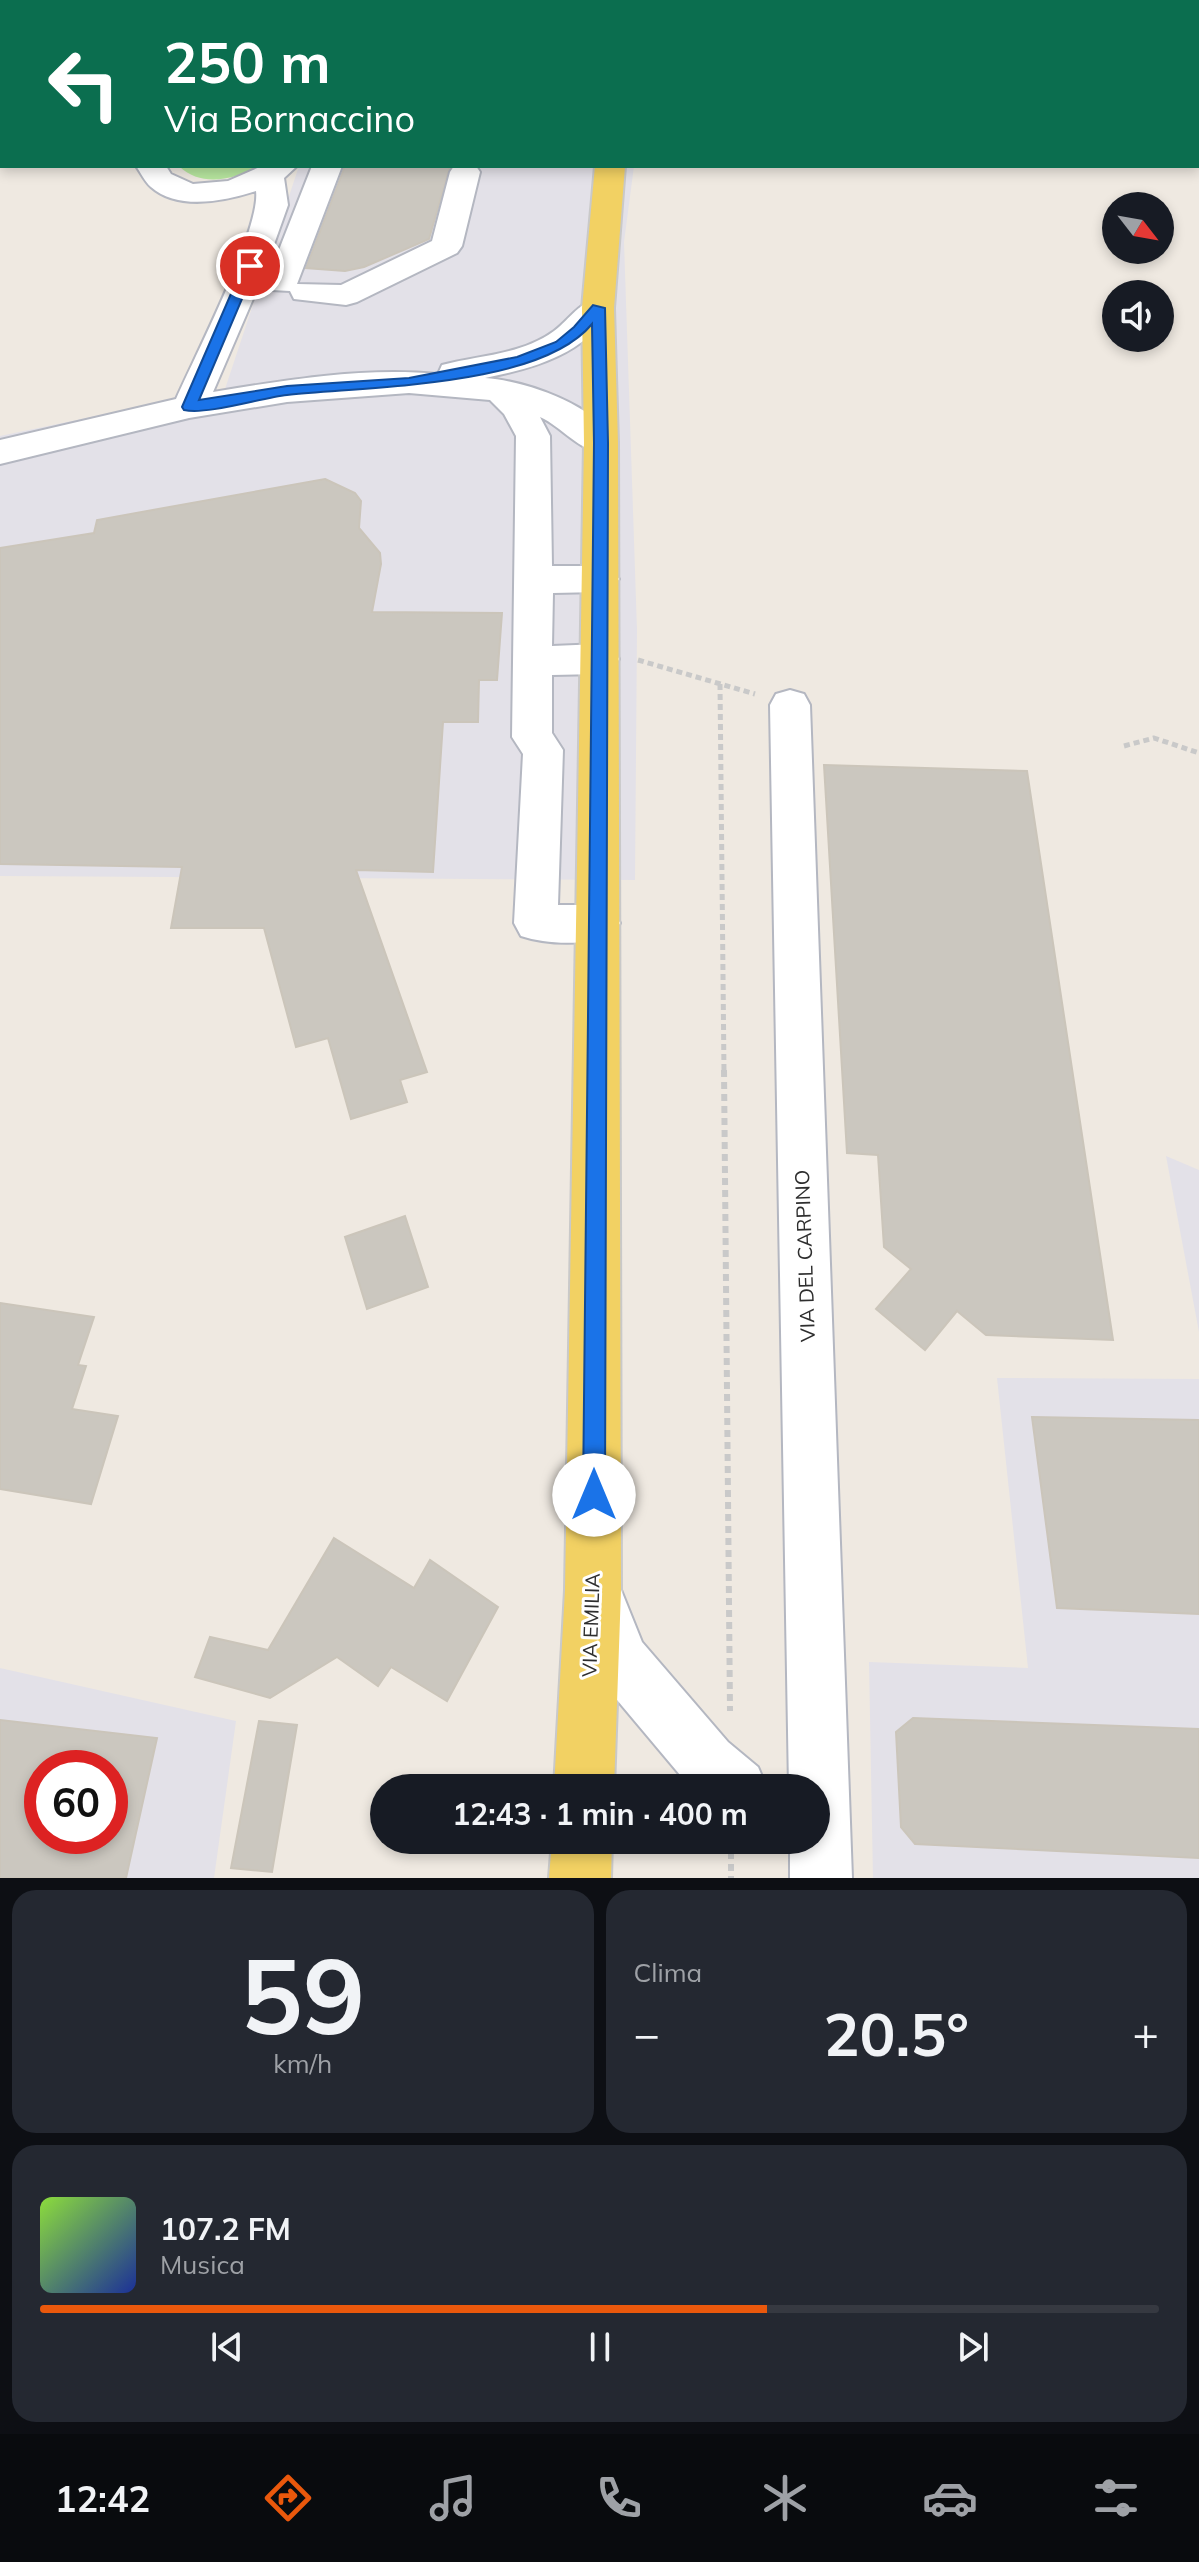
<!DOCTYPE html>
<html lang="it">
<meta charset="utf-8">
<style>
:root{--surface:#171b24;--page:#242831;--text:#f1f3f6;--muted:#9ea1a6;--line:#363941;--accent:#ea580c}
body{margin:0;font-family:Mulish,sans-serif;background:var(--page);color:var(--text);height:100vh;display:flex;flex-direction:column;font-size:30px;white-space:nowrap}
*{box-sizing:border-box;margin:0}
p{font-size:26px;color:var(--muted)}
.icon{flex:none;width:44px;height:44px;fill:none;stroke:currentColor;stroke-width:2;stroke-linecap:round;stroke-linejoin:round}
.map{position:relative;height:1878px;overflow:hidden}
.panel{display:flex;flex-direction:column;gap:12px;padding:12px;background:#0d0f14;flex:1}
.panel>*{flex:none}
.top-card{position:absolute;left:0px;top:0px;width:1200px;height:168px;box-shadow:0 4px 12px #0003;background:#0b6e4f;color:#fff;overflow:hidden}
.needle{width:52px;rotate:121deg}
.buttons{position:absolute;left:1102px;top:192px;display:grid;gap:16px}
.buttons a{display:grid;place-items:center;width:72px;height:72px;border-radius:50%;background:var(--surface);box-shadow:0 4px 12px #0003;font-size:40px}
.speed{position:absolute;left:24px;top:1750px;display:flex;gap:16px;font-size:40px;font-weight:700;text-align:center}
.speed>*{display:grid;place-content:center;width:104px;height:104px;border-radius:50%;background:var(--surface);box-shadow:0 4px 12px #0003;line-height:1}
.speed .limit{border:12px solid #d22;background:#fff;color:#111}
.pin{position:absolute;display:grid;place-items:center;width:68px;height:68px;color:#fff;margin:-34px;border:4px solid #fff;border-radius:50%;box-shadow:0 2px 8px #0007}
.me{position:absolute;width:88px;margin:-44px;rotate:0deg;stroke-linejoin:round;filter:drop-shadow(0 0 6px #0008)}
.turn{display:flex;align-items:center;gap:28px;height:168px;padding:0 32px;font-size:36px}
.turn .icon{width:104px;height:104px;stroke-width:2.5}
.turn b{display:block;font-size:56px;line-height:68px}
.big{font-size:60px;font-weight:700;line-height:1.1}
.panel .widget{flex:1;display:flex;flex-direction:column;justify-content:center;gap:12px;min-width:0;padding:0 28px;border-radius:24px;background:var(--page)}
.panel .dial{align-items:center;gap:0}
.dial b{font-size:104px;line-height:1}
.song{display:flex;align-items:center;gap:24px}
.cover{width:96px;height:96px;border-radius:12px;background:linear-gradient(135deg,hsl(90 70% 55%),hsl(230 70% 35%))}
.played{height:8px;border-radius:4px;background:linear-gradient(90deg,var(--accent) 65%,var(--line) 65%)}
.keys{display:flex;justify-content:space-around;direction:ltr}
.heat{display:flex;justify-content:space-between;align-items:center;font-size:44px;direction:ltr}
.panel .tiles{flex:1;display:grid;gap:12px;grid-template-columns:1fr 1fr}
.widget:last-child{grid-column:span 2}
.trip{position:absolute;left:370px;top:1774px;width:460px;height:80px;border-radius:40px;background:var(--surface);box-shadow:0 4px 12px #0003;font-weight:700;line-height:80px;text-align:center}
.tab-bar{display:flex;height:128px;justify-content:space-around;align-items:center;background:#090b0e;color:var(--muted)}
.tab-bar .icon{width:56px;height:56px}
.tab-bar .active{color:var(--accent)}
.tab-bar b{font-size:36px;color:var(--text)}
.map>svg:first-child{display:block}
</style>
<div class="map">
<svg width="1199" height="1878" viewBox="0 0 1199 1878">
<rect width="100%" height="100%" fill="#efe9e1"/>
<path fill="#e3e1e8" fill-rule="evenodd" d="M299,166H634L624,242L637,630L635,880L0,876V436L225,389Z
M1166,1156L1199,1170V1332Z
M997,1378L1199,1379V1878H873L869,1662L1028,1668Z
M0,1668L236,1721L214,1878H0ZM42,1768H110V1836H42Z"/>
<path fill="#b6e59e" d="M179,166H262C237,178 202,189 179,166Z"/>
<path fill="#cbc7bf" stroke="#cbc5ba" stroke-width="2" fill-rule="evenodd" d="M345,166H450L429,239L364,267L345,271L306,268Z
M325,479L355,493L361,501L359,528L380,553L381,564L372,612L502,613L497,680H479L478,722H443L433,872L356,870L427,1072L400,1080L407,1102L351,1119L328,1038L296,1047L264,928H171L182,867L0,864V548L94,533L97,520Z
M824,765L1027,771L1113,1340L986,1335L957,1311L925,1350L876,1309L911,1269L884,1247L878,1155L847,1153Z
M405,1216L428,1287L367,1309L345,1237Z
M0,1303L94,1317L78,1365L86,1366L72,1409L118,1416L91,1504L0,1489Z
M1032,1417L1199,1420V1614L1057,1608Z
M334,1538L414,1588L430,1560L498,1607L447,1701L391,1667L378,1686L337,1657L270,1698L195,1677L210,1637L268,1650Z
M913,1718L1199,1729V1858L915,1844L901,1827L896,1732Z
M0,1720L157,1738L126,1878H0ZM42,1768H110V1836H42Z
M259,1721L297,1725L272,1872L231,1868Z"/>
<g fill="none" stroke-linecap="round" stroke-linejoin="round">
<defs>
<path id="minor" d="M516,0H542V2H516Z
M0,34H2V50H0Z
M0,143H2V161H0Z
M136,166H166L171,174L193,184L228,181L262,166H297L284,178L288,205L262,278L213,392C286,380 363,367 438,374L442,365C480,355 521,355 554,331C573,317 583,294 609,301L614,308C584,354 536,368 485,378C527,381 595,405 618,443L613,451C584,459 565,428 540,417L550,436L552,566H600L613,570L619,579L613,588L600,592L553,593L552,646L600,644L614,649L619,659L614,669L600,674L552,675V733L563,750L558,905H598L613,910L620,923L613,936C586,945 548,945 521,936L514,923L523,754L512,737L516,436L504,414L490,400L409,393L287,402L189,418L0,464V440L176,399C194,358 261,228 256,191C225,201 178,211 151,187C145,182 141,173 136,166Z
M312,166H342L297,284L341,285L432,241L450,172L454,166H476L480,172L462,246L457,253L357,302L346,305L294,299L290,291L271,290L266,283Z
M790,690L804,694L810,705L852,1878H790V1840H816V1788H789L770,705L776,694Z
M597,1572L617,1580L642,1642L728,1742L758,1767L767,1788H691L602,1682L569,1600L577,1580Z"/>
<path id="major" d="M595,166H625L614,308L618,443L621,1590L614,1788H554L565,1590L584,443L582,308Z
M552,1840H612L611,1878H549Z"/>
</defs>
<use href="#minor" stroke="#b4b7c1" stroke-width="4"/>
<use href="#major" stroke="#c9c9c9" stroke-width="4"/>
<path stroke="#c9c9c9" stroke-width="5" stroke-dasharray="6 4" stroke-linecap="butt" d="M638,660L755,694
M720,684L724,1072
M1124,746L1154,738L1199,753"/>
<path stroke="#c9c9c9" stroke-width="6" stroke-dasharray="7 5" stroke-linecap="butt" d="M724,1070L730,1711
M731,1840V1878"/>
<use href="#minor" fill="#fff" fill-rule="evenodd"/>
<use href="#major" fill="#f2d163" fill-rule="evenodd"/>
</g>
<path fill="#1a73e8" stroke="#114b97" stroke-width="2" d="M250,262L256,266L199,400L287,386L409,378L517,357L556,342L574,327L593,305L605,308L608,443L605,1495L602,1503L594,1506L586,1503L583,1495L594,443L592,324C539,388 366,386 287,395C260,398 208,415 184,410L182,407L243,266Z"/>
<g text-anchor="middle" stroke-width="6" stroke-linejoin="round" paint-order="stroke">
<g font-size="20" fill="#2e2e2e" stroke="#fff">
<text transform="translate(805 1256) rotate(-92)" y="7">VIA DEL CARPINO</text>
<text transform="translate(591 1625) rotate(-88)" y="7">VIA EMILIA</text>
</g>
</g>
</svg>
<div class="buttons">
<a><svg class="needle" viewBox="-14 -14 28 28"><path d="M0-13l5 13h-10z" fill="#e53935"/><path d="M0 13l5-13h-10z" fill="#9ea1a6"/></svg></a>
<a><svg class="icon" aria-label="sound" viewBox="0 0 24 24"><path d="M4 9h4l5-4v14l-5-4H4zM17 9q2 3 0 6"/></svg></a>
</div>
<div class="speed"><div class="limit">60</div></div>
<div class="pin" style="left:250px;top:266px;background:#d93025"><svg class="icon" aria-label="arrive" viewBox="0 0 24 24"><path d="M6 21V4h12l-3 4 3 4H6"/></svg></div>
<svg class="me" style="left:594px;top:1495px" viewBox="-20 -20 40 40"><circle r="19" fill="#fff"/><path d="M0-13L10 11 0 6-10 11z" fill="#1a73e8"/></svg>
<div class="trip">12:43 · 1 min · 400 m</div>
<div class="top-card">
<div class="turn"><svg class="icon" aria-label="left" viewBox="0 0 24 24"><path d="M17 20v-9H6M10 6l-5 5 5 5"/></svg><div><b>250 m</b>Via Bornaccino</div></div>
</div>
</div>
<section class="panel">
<div class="tiles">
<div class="widget dial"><b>59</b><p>km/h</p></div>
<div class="widget"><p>Clima</p>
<div class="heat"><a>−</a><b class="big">20.5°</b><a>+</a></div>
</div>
<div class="widget">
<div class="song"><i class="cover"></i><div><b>107.2 FM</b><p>Musica</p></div></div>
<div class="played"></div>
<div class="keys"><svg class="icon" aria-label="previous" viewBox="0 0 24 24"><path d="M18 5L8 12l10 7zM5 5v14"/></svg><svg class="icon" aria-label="pause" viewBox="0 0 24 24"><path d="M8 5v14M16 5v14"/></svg><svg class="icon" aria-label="next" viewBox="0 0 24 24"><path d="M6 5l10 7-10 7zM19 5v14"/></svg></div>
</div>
</div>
</section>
<nav class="tab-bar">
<b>12:42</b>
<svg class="icon active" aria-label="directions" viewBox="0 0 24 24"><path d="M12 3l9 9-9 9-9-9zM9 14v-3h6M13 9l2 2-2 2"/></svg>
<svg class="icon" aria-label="music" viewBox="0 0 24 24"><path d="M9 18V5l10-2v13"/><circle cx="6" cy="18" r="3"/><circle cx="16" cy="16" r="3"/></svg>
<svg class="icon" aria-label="phone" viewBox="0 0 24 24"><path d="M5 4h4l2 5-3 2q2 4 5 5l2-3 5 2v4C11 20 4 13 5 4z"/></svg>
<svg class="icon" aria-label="climate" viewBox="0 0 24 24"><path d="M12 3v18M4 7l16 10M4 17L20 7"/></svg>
<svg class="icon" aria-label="car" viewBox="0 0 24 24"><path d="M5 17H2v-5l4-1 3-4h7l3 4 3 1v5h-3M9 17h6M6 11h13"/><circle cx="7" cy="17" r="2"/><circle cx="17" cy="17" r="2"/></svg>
<svg class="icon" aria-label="filters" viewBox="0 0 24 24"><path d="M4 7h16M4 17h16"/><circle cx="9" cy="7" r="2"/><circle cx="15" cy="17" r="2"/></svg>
</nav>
